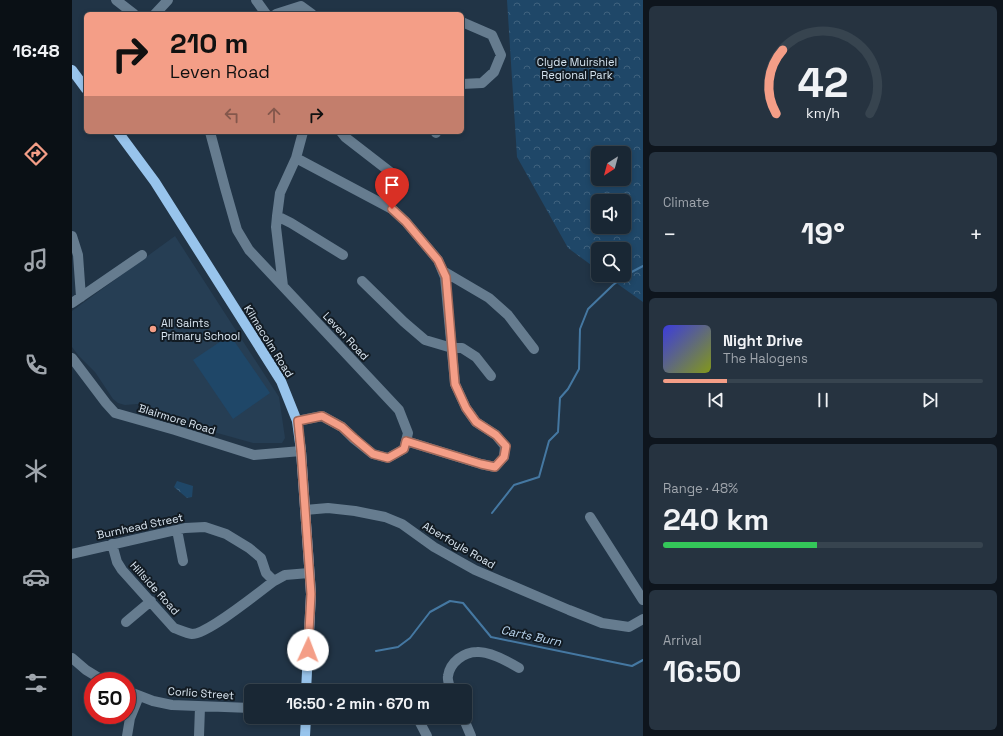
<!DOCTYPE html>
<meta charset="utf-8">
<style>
:root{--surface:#192734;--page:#263340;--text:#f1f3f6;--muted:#9fa5ac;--line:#37444f;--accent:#f49e87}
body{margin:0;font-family:"Space Grotesk",sans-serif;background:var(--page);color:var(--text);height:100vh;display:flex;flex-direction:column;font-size:15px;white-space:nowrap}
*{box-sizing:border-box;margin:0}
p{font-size:13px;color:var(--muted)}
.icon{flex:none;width:22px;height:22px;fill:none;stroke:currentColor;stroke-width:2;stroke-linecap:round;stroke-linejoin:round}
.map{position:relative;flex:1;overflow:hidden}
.sheet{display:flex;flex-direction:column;gap:6px;padding:6px;background:#0e151d;width:360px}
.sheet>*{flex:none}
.guide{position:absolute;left:12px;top:12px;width:380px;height:122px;border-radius:6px;box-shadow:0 2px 6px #0003,0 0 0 1px var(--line);background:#f49e87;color:#111;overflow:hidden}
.needle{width:26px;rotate:216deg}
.fabs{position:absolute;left:519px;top:146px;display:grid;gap:8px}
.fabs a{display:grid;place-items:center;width:40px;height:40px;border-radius:6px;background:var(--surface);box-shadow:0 2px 6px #0003,0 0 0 1px var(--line);font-size:20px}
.speed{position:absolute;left:12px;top:672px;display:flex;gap:8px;font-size:20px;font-weight:700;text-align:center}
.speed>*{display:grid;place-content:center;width:52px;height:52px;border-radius:50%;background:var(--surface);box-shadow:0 2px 6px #0003,0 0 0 1px var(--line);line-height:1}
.speed .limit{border:6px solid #d22;background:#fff;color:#111}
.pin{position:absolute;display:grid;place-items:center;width:34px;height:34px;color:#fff;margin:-41px -17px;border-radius:50% 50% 50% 0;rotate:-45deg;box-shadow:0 0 4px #0007}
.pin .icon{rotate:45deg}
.me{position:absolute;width:44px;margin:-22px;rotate:2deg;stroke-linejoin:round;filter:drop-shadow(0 0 3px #0008)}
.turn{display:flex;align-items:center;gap:14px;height:84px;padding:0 20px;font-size:18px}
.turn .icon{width:52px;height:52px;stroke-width:2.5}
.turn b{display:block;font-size:28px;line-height:34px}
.lanes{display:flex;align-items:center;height:38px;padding:0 20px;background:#0003;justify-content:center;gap:20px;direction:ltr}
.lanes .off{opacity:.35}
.big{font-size:30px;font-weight:700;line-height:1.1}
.sheet .widget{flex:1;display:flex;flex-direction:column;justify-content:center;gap:6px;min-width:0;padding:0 14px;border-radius:6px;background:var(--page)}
.sheet .dial{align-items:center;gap:0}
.dial svg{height:104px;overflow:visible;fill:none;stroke:var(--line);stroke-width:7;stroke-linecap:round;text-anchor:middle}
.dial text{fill:var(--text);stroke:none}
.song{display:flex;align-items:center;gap:12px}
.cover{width:48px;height:48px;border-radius:6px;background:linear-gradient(135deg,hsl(240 70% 55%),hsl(70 70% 35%))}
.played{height:4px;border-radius:2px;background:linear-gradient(90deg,var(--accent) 20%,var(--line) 20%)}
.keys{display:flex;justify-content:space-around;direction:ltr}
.heat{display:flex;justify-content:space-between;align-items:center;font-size:22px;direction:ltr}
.charge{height:6px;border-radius:3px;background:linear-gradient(90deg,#34c759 48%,var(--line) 0)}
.trip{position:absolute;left:172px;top:684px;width:228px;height:40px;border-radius:6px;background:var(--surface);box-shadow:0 2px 6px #0003,0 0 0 1px var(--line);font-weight:700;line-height:40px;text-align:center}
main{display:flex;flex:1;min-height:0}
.dock{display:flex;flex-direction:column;width:72px;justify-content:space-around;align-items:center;background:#0a1015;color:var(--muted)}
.dock .icon{width:28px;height:28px}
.dock .active{color:var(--accent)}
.dock b{font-size:18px;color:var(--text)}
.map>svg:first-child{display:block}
</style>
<main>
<nav class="dock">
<b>16:48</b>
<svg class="icon active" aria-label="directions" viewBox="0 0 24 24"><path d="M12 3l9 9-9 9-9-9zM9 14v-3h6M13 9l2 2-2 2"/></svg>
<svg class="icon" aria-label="music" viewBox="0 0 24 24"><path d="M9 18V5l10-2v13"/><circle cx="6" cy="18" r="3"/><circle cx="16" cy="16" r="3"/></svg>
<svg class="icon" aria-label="phone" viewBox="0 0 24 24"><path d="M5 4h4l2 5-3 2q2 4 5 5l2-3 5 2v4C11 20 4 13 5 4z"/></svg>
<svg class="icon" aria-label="climate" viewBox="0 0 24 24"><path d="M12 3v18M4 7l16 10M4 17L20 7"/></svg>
<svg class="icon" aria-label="car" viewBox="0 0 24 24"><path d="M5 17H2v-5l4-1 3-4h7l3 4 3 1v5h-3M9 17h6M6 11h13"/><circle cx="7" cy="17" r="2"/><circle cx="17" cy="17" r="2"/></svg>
<svg class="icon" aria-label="filters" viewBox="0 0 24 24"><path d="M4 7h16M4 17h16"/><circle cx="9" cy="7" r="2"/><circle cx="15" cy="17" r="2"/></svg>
</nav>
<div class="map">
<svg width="571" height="736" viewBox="0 0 571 736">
<defs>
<pattern id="park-crowns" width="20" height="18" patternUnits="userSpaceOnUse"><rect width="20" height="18" fill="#1f4768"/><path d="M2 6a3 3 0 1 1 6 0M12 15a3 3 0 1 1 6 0" fill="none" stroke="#3f627e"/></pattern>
</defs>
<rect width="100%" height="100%" fill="#213446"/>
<path fill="#263e54" d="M103,236L207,397L213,438L210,443H181L99,420L87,410L65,404L53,405L46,403L41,399L23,372L6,355L0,347V311Z"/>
<path fill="url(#park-crowns)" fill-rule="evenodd" d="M435,0H571V302L533,275H552V249H526V270L496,248L445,157ZM526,153H552V179H526ZM526,201H552V227H526Z
M105,481L121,486L120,497L115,498L102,487Z"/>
<path fill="#1f4768" d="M158,335L198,393L161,419L121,360Z"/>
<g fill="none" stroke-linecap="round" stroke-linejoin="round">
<path stroke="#4578a2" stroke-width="2" d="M420,513L442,485L467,477L477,441L486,432L488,398L496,389L507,369L508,329L516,309L541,285L554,275L571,266
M304,651L326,647L338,638L358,612L378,601L391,603L419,637L560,666L571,660"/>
<path stroke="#667c8f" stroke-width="10" d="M44,0L62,14
M184,0L194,14
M83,14L96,0
M204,14L229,6L240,14
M390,22L420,35L429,55L422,72L410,83L390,84
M138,132L153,188L165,230L177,250L191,265L327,410L336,433L332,449L316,458L301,454L281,438L270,427L250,416L225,421
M269,132L273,137L326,178
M364,132V133
M224,158L320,209L334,222L366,260L373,277L383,384L394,408L404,422L424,435L433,446L432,457L423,467L409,464L334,441
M205,216L219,223L271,255
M0,236L6,255L9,297
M371,271L417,298L436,315L462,349
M290,281L332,322L353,340L380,348H390L404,357L419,376
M211,286L204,227L205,216L208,193L224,158L231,132
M0,303L70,255
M0,358L34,403L43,413L103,430L182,455L229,451
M233,510L256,508L283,511L313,517L330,524L362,547L403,570L497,610L530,623L557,627L571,619
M518,517L571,600
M105,530L111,561
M40,544L45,562L50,570L102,628C108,630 114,633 120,634C136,634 187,592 202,581
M0,554L113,528L133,527L154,534L177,548L189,558L194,573L202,581L213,575L237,573
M54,622L79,601
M0,658L14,670L32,681
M55,691L81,701L100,705L179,708
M379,691C378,687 375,680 376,676C378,662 392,652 405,652C417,651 437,662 447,668
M345,717L355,736
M391,717L399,736
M55,736L58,718L67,696
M127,736L128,707"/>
<path stroke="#98c4ec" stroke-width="10" d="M0,70L14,89
M46,132L83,182L209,381L225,421L229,451L239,594L234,691
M233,736L234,717"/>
</g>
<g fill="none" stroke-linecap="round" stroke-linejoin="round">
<defs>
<path id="route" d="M236,650L239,594L229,451L226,421L250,416L270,427L282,438L301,454L316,458L332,449L334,441L409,464L423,467L432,457L434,446L424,435L404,422L394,408L383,384L374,277L366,260L334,222L320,209"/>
</defs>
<use href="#route" stroke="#9f6758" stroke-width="10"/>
<use href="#route" stroke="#f49e87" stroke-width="7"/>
</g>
<circle fill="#f49e87" stroke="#121b23" stroke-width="1.5" cx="81" cy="329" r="4"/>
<g text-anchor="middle" stroke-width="4" stroke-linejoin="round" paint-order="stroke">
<g font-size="11" fill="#d5e4f0" stroke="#121b23">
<text x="505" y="66">Clyde Muirshiel<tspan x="505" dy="13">Regional Park</tspan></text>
</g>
<g font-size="11" fill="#dce8f3" stroke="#121b23" text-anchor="start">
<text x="89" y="327">All Saints<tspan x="89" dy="13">Primary School</tspan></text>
</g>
<g font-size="11" fill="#dce8f3" stroke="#121b23">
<text transform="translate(274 336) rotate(47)" y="4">Leven Road</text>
<text transform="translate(197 341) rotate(58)" y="4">Kilmacolm Road</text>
<text transform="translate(105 419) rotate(17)" y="4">Blairmore Road</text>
<text transform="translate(68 526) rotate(-12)" y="4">Burnhead Street</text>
<text transform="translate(387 545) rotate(30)" y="4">Aberfoyle Road</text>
<text transform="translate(83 588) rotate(48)" y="4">Hillside Road</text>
<text transform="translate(129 693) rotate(4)" y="4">Corlic Street</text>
</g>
<g font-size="12" font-style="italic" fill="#bcd8f1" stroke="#121b23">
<text transform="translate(459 636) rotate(12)" y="4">Carts Burn</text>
</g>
</g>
</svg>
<div class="fabs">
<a><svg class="needle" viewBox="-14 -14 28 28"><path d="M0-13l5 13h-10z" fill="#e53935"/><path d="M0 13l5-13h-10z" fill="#9fa5ac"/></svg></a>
<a><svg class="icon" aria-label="sound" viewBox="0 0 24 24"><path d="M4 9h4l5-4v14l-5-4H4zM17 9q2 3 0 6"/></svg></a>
<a><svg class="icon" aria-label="search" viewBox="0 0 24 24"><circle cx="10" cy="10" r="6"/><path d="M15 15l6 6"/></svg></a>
</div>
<div class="speed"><div class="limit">50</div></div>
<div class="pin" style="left:320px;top:209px;background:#d93025"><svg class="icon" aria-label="arrive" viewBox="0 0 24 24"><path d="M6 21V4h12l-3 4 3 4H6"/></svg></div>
<svg class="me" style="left:236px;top:650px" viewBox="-20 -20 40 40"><circle r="19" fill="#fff"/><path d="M0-13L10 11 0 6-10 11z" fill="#f49e87"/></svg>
<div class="trip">16:50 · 2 min · 670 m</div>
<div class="guide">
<div class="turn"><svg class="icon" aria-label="right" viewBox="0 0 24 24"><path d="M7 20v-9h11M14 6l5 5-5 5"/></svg><div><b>210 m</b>Leven Road</div></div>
<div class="lanes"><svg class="icon off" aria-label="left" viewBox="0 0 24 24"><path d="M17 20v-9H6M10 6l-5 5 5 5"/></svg><svg class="icon off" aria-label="ahead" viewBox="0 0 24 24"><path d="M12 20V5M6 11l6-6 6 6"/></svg><svg class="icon" aria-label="right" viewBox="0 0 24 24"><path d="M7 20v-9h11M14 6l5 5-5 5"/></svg></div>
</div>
</div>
<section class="sheet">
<div class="widget dial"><svg viewBox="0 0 100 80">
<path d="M14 69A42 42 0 1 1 86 69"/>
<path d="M14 69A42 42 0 0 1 19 20" stroke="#f49e87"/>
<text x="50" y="56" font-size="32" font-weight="700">42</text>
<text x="50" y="72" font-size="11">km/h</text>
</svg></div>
<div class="widget"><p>Climate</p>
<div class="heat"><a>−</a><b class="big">19°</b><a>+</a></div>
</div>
<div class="widget">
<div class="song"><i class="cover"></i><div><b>Night Drive</b><p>The Halogens</p></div></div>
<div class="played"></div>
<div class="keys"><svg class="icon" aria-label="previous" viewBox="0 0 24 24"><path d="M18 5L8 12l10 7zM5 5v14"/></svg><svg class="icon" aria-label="pause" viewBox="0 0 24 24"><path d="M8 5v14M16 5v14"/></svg><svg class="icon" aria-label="next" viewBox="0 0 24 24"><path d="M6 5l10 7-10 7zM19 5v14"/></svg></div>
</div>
<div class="widget"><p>Range · 48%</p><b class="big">240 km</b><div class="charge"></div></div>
<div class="widget"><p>Arrival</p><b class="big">16:50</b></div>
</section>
</main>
